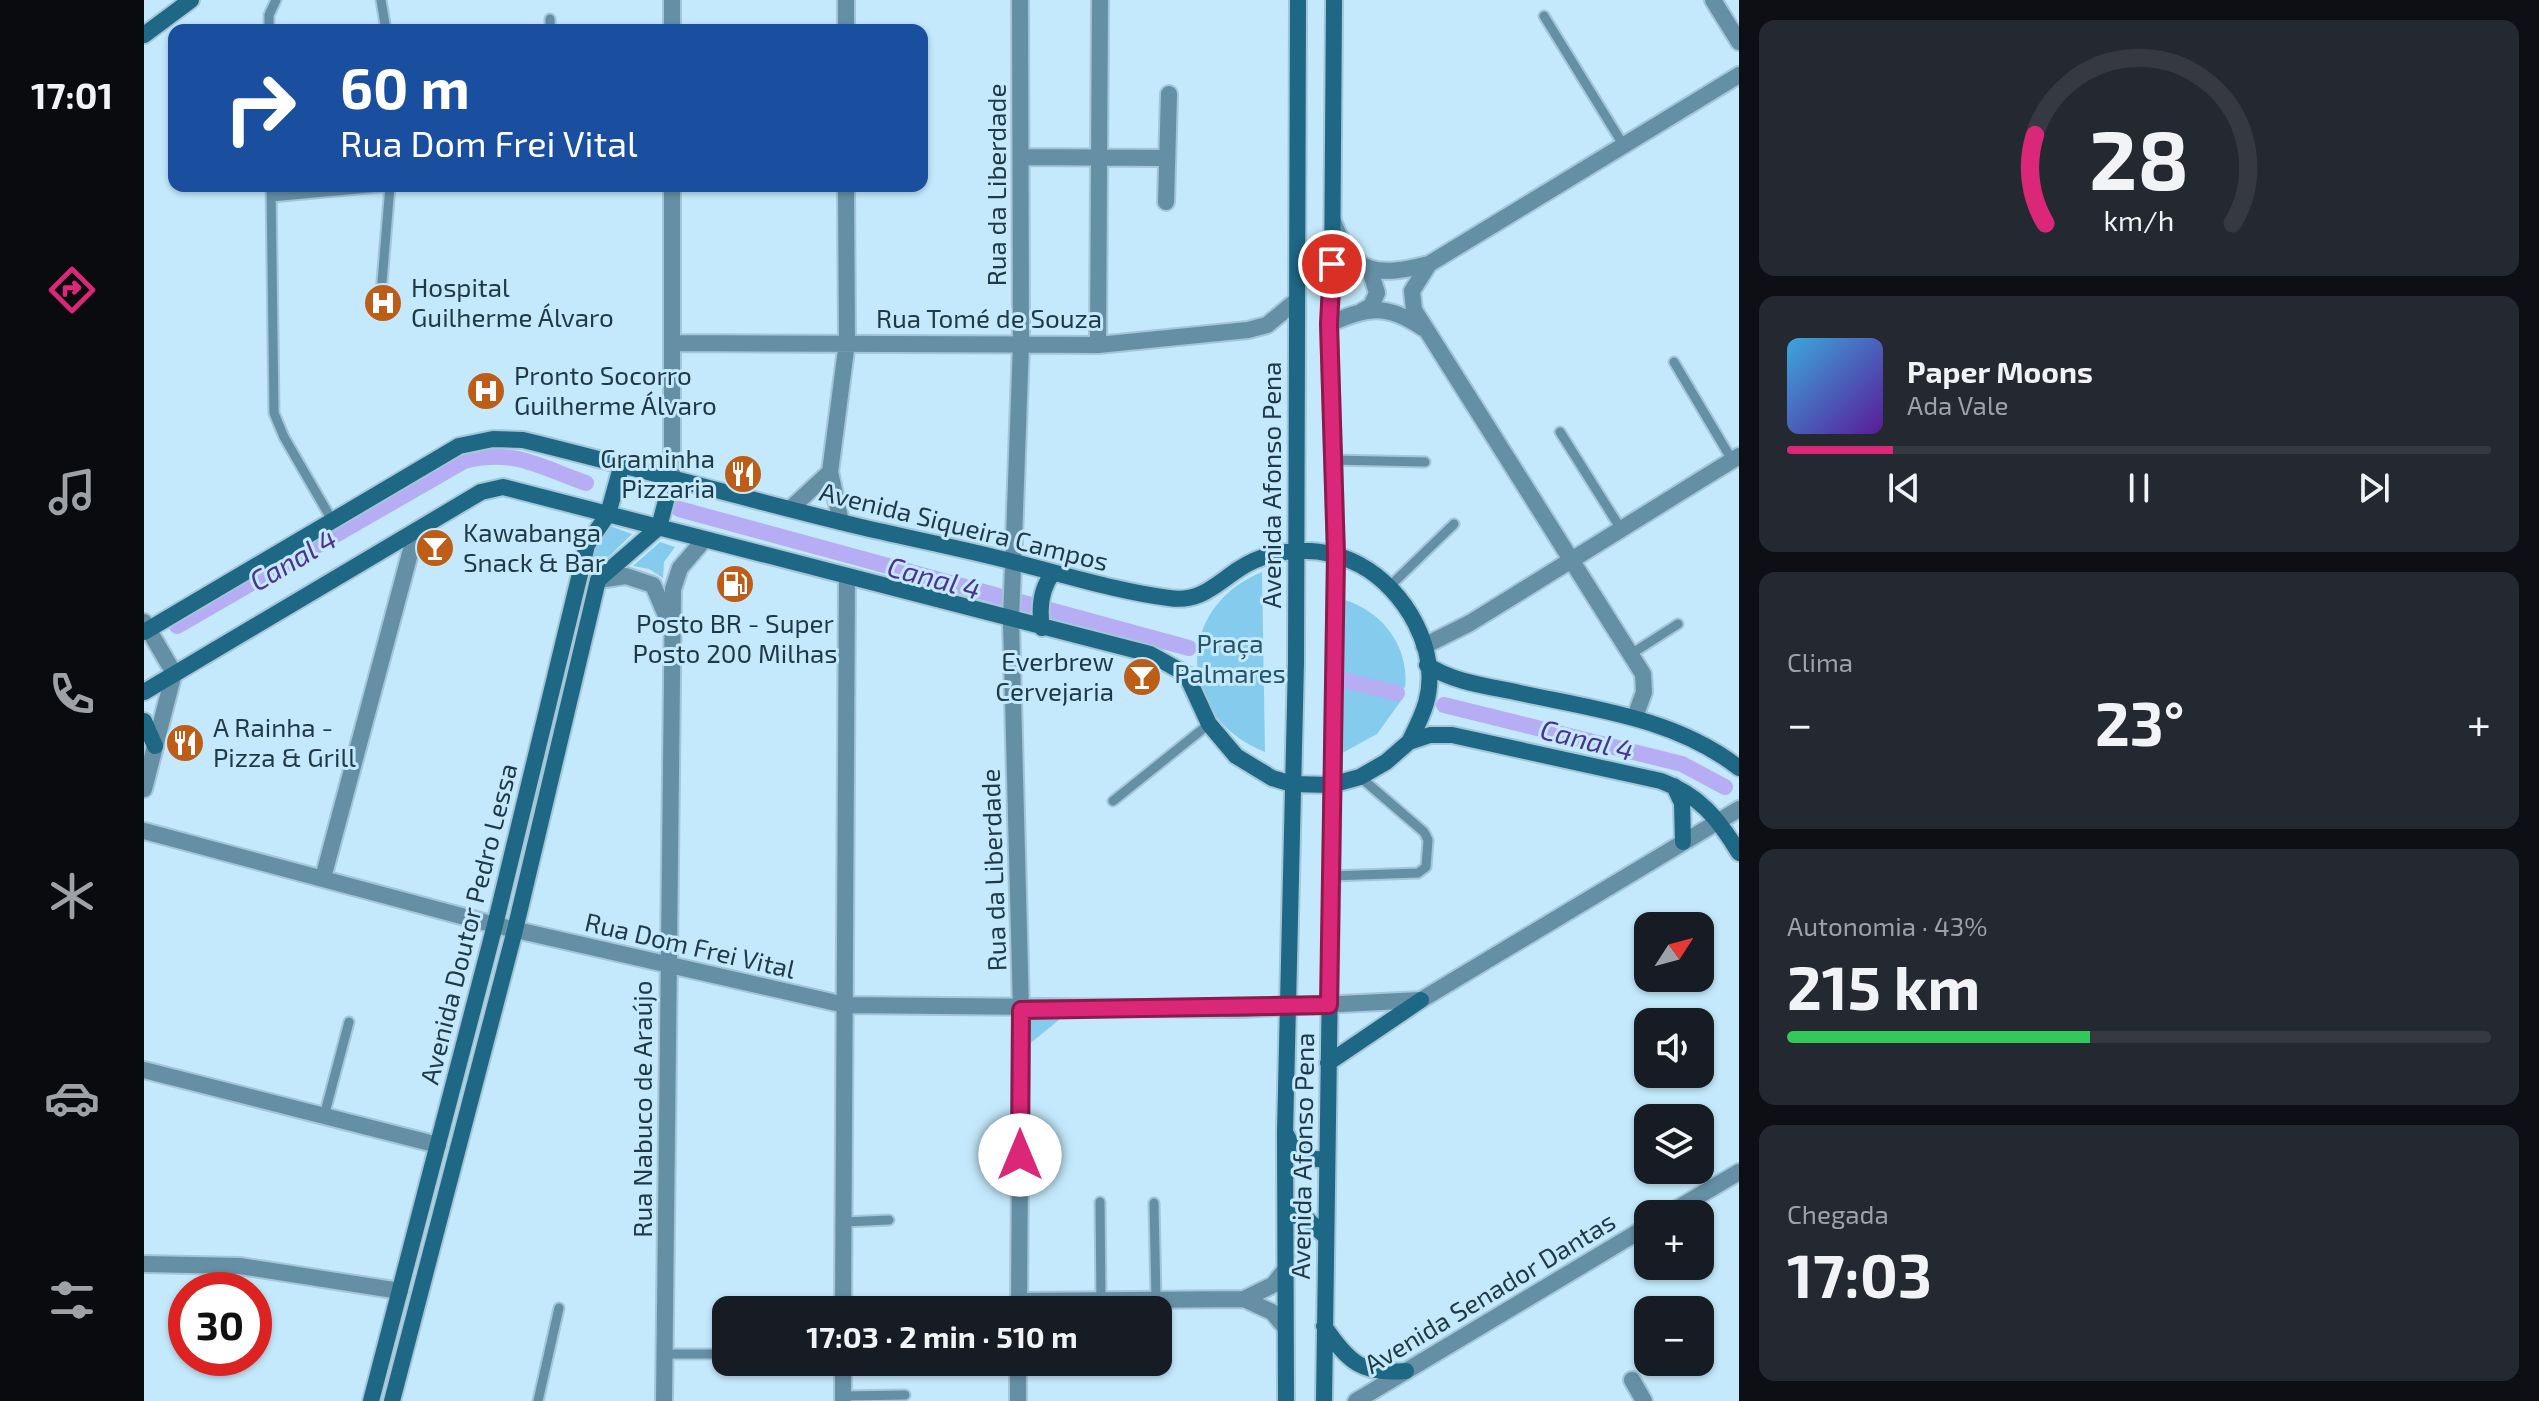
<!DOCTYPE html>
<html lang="pt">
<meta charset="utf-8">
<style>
:root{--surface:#171b24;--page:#242831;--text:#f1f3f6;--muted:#9ea1a6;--line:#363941;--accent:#db2777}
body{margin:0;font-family:"Exo 2",sans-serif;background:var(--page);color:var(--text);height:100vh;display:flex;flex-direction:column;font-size:30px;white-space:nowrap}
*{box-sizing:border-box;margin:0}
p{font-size:26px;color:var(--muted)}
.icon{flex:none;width:44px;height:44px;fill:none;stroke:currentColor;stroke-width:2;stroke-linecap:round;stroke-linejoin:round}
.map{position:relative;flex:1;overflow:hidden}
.drawer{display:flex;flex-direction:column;gap:20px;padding:20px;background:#0d0f14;width:800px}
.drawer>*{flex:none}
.banner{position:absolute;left:24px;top:24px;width:760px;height:168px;border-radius:16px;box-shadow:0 2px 6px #0004;background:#1a4fa0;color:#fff;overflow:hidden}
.needle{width:52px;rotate:54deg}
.tools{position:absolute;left:1490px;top:912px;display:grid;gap:16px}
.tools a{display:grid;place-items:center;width:80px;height:80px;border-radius:16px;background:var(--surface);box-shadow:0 2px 6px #0004;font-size:40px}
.speed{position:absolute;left:24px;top:1272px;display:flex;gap:16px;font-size:40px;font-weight:700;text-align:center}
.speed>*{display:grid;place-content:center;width:104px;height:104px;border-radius:50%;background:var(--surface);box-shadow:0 2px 6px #0004;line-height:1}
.speed .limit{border:12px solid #d22;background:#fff;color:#111}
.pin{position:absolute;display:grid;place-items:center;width:68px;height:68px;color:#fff;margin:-34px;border:4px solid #fff;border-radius:50%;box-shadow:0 2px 8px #0007}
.me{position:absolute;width:88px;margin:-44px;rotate:0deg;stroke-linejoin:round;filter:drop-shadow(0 0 6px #0008)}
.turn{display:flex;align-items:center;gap:28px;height:168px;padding:0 40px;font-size:36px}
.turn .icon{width:104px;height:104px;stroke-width:2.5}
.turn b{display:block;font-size:56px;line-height:68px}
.big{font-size:60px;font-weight:700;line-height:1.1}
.drawer .card{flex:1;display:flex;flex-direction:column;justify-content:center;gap:12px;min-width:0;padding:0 28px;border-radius:16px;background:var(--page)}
.drawer .dial{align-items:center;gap:0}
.dial svg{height:208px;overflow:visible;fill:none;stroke:var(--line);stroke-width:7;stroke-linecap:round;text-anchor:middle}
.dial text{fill:var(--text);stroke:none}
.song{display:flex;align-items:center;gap:24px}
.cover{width:96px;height:96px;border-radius:12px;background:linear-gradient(135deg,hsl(200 70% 55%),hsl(270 70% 35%))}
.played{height:8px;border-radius:4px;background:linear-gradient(90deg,var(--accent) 15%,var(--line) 15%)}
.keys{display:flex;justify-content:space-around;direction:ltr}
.heat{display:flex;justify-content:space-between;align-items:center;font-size:44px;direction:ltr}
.charge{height:12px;border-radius:6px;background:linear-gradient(90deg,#34c759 43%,var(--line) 0)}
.trip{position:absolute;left:568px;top:1296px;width:460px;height:80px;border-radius:16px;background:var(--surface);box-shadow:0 2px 6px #0004;font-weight:700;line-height:80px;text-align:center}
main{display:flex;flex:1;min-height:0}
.tabs{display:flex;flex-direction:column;width:144px;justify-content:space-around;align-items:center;background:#090b0e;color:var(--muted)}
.tabs .icon{width:56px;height:56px}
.tabs .selected{color:var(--accent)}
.tabs b{font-size:36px;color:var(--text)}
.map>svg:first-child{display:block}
</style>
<main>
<nav class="tabs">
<b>17:01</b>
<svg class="icon selected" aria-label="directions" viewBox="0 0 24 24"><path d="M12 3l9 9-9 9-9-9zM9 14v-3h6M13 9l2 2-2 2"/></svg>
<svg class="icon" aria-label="music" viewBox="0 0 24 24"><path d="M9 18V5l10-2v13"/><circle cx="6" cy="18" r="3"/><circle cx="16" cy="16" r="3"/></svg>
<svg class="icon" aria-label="phone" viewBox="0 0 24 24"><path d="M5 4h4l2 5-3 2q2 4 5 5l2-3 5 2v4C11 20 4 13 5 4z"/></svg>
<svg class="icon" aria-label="climate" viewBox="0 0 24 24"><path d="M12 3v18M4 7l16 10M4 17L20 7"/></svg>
<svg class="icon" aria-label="car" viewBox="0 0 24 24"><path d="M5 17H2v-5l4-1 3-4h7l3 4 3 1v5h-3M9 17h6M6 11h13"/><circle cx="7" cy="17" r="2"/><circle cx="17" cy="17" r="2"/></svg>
<svg class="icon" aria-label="filters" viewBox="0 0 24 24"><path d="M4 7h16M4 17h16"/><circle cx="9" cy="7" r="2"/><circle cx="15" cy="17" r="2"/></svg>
</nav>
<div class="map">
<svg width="1595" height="1401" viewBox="0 0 1595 1401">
<rect width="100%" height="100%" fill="#c4e9fc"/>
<path fill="#85cbee" d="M466,526L488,534L446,575L451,545Z
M516,542L531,547L520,562L519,578L505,569L489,566Z
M1118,572L1121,752C1033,718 1029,608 1118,572Z
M1194,598C1236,608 1266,645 1261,688L1194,673Z
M1193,682L1259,698L1233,734L1191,757Z
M884,1018L916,1019L883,1046Z"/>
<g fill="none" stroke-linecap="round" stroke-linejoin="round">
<path stroke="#b7adf4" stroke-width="16" d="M535,509L1045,648
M33,626L320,461C369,448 396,467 442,483
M1199,680L1253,693
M1300,705L1538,764L1581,787"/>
<defs>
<path id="service" d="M237,0L242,30
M1400,16L1480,146
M406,19V30
M125,30V15L132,0
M127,186L130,413L140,437L188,520
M127,197L246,186L237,294
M1530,362L1588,460
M1416,432L1477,529
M1189,460L1281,462
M1245,587L1310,524
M1487,654L1534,624
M969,801L1065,724
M1186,876L1274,873L1282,867L1284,840L1280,832L1216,777
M180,1116L205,1022
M956,1202L957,1300
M1010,1203L1012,1299
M700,1222L745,1220
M521,1354H567
M699,1396L761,1395
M394,1401L415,1308"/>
<path id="minor" d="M702,0V30
M1569,0L1595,42
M528,30V0
M877,157L1023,158
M1022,202L1025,94
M1189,221C1209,276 1233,277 1285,264L1595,75
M1285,264L1268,291L1270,310L1499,674L1500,692L1491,717
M1218,311L1227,306L1233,293L1226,270
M1185,324C1224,307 1242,303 1279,328
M528,343L954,345L1104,330L1123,325L1152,301
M954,345L956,0
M528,478V186
M646,509L686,472
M697,522L686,472L703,342L702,186
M454,580L482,576L509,585L524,620
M1280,646L1326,623L1595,456
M0,831L351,925L701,1005L1095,1009L1277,1000L1595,809
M179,878L272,531
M0,1070L294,1145
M0,1264L96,1266L256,1291
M1100,1299L1128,1312L1141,1327
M875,1301L1100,1299L1129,1285L1141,1270
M699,1310L703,576
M875,1310L877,1010L867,621L877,344L876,0
M1488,1380L1500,1401
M520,1401L529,589L536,568L560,540
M699,1401V1362
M874,1401V1362"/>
<path id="tertiary" d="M0,622L30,673L0,789
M1524,1214L1595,1172
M1212,1401L1504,1226"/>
<path id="secondary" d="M0,35L47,0
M898,628C895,609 897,588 909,573
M0,632L315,446L349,439L379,440C490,467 601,499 713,526C764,538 815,548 866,561C919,574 971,591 1025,598C1056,603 1072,584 1095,569C1130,546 1179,545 1216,565C1261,589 1297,651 1282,703C1278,717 1271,730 1265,742
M1283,665C1311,683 1344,686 1376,693C1451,709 1533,719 1595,768
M0,692L337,492L359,487L1006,654L1042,674L1065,724L1092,756L1128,778L1148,784L1187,785L1216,777L1242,762L1265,742L1286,735H1308L1517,781C1555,795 1574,818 1595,853
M0,721L11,746
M1530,786L1538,803L1539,842
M1184,1063L1277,1000
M1142,1134C1152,1154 1160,1161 1183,1159
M1142,1214L1162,1218L1182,1237
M1180,1326C1204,1362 1218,1375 1262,1371
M227,1401L351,925L443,545L464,514L478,464
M248,1401L371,930L454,580L515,527L528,478
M1142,1401L1141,1133L1152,662L1154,0
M1180,1401L1192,555L1185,324L1188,288L1190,0"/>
</defs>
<use href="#service" stroke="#a3c6d8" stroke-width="13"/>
<use href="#minor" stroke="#a3c6d8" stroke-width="20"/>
<use href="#tertiary" stroke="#a3c6d8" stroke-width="20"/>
<use href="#secondary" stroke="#a3c6d8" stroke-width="20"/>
<use href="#service" stroke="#658fa5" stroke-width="9"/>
<use href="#minor" stroke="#658fa5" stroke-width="16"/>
<use href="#tertiary" stroke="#658fa5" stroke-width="16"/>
<use href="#secondary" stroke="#1e6785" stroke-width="16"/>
</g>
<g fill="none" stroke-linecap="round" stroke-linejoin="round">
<defs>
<path id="route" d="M876,1155L877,1010L1185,1005L1192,555L1185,324L1188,264"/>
</defs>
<use href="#route" stroke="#8e194d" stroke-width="20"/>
<use href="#route" stroke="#db2777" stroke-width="14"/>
</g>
<defs>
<symbol id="hospital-disc" viewBox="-11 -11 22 22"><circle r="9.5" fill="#bd5d17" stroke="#c4e9fc"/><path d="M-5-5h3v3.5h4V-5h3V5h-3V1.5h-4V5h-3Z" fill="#fff"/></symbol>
<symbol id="restaurant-disc" viewBox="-11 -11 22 22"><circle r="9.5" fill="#bd5d17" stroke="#c4e9fc"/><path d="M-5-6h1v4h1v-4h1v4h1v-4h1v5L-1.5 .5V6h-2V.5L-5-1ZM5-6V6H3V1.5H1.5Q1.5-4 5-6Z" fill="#fff"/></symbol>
<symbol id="bar-disc" viewBox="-11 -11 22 22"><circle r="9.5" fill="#bd5d17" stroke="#c4e9fc"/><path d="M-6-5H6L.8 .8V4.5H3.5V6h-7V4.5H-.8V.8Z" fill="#fff"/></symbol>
<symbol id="fuel-disc" viewBox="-11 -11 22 22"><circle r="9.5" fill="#bd5d17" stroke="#c4e9fc"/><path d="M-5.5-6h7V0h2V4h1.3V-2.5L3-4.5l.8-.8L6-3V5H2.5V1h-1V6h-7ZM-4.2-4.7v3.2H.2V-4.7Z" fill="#fff"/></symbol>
</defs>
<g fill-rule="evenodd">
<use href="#hospital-disc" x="217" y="281" width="44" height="44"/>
<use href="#hospital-disc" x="320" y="369" width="44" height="44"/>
<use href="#restaurant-disc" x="577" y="452" width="44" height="44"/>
<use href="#bar-disc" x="269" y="526" width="44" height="44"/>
<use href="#fuel-disc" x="569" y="562" width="44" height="44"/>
<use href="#bar-disc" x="976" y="655" width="44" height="44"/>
<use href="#restaurant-disc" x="19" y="721" width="44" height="44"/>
</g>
<g text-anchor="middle" stroke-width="6" stroke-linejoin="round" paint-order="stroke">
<g font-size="26" fill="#1f3946" stroke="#c4e9fc">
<text transform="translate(853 185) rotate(-90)" y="9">Rua da Liberdade</text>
<text x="845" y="328">Rua Tomé de Souza</text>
<text transform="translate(1128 485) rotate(-90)" y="9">Avenida Afonso Pena</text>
<text transform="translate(820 527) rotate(14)" y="9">Avenida Siqueira Campos</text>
<text transform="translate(850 870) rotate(-92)" y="9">Rua da Liberdade</text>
<text transform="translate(325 924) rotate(-76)" y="9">Avenida Doutor Pedro Lessa</text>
<text transform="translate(546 946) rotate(13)" y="9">Rua Dom Frei Vital</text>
<text transform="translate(499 1109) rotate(-90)" y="9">Rua Nabuco de Araújo</text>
<text transform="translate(1159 1156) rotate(-89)" y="9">Avenida Afonso Pena</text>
<text transform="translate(1346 1293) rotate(-31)" y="9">Avenida Senador Dantas</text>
</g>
<g font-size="26" fill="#1f3946" stroke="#c4e9fc" text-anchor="start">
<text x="267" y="297">Hospital<tspan x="267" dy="30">Guilherme Álvaro</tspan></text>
<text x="370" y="385">Pronto Socorro<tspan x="370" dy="30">Guilherme Álvaro</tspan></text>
<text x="571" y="468" text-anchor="end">Graminha<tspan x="571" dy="30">Pizzaria</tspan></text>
<text x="319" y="542">Kawabanga<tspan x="319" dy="30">Snack &amp; Bar</tspan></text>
<text x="591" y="633" text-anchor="middle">Posto BR - Super<tspan x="591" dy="30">Posto 200 Milhas</tspan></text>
<text x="970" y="671" text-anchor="end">Everbrew<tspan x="970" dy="30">Cervejaria</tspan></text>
<text x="69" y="737">A Rainha -<tspan x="69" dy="30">Pizza &amp; Grill</tspan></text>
</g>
<g font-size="26" fill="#26556a" stroke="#c4e9fc">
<text x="1086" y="653">Praça<tspan x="1086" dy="30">Palmares</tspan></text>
</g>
<g font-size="28" font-style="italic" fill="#4d3295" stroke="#c4e9fc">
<text transform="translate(149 560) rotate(-30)" y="10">Canal 4</text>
<text transform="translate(790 578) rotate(15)" y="10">Canal 4</text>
<text transform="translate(1443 740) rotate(14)" y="10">Canal 4</text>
</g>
</g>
</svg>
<div class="tools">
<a><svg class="needle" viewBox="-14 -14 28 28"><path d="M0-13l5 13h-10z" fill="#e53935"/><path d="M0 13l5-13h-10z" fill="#9ea1a6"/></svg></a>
<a><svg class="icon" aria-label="sound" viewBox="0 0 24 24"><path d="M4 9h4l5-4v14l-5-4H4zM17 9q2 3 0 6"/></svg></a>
<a><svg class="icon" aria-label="layers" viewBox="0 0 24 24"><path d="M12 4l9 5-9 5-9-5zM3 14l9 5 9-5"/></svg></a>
<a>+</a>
<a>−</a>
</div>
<div class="speed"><div class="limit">30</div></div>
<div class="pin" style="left:1188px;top:264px;background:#d93025"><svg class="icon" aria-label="arrive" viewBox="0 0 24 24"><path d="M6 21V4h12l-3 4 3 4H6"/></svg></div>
<svg class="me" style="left:876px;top:1155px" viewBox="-20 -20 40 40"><circle r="19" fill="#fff"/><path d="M0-13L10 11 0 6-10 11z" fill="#db2777"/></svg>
<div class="trip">17:03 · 2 min · 510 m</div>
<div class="banner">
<div class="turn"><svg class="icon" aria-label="right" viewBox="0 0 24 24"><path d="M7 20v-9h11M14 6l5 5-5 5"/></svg><div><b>60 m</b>Rua Dom Frei Vital</div></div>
</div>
</div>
<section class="drawer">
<div class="card dial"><svg viewBox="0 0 100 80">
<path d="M14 69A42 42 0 1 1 86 69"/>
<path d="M14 69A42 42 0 0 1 10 35" stroke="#db2777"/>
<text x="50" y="56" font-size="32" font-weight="700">28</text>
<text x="50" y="72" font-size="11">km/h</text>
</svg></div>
<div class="card">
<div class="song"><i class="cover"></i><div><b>Paper Moons</b><p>Ada Vale</p></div></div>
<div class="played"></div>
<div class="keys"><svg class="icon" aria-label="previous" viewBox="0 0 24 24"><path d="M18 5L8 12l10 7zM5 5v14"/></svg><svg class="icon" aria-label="pause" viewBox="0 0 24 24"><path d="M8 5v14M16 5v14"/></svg><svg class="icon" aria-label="next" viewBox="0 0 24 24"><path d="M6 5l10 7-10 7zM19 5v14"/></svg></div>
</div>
<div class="card"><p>Clima</p>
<div class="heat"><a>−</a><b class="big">23°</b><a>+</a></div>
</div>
<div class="card"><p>Autonomia · 43%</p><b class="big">215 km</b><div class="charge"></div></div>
<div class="card"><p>Chegada</p><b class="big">17:03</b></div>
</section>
</main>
